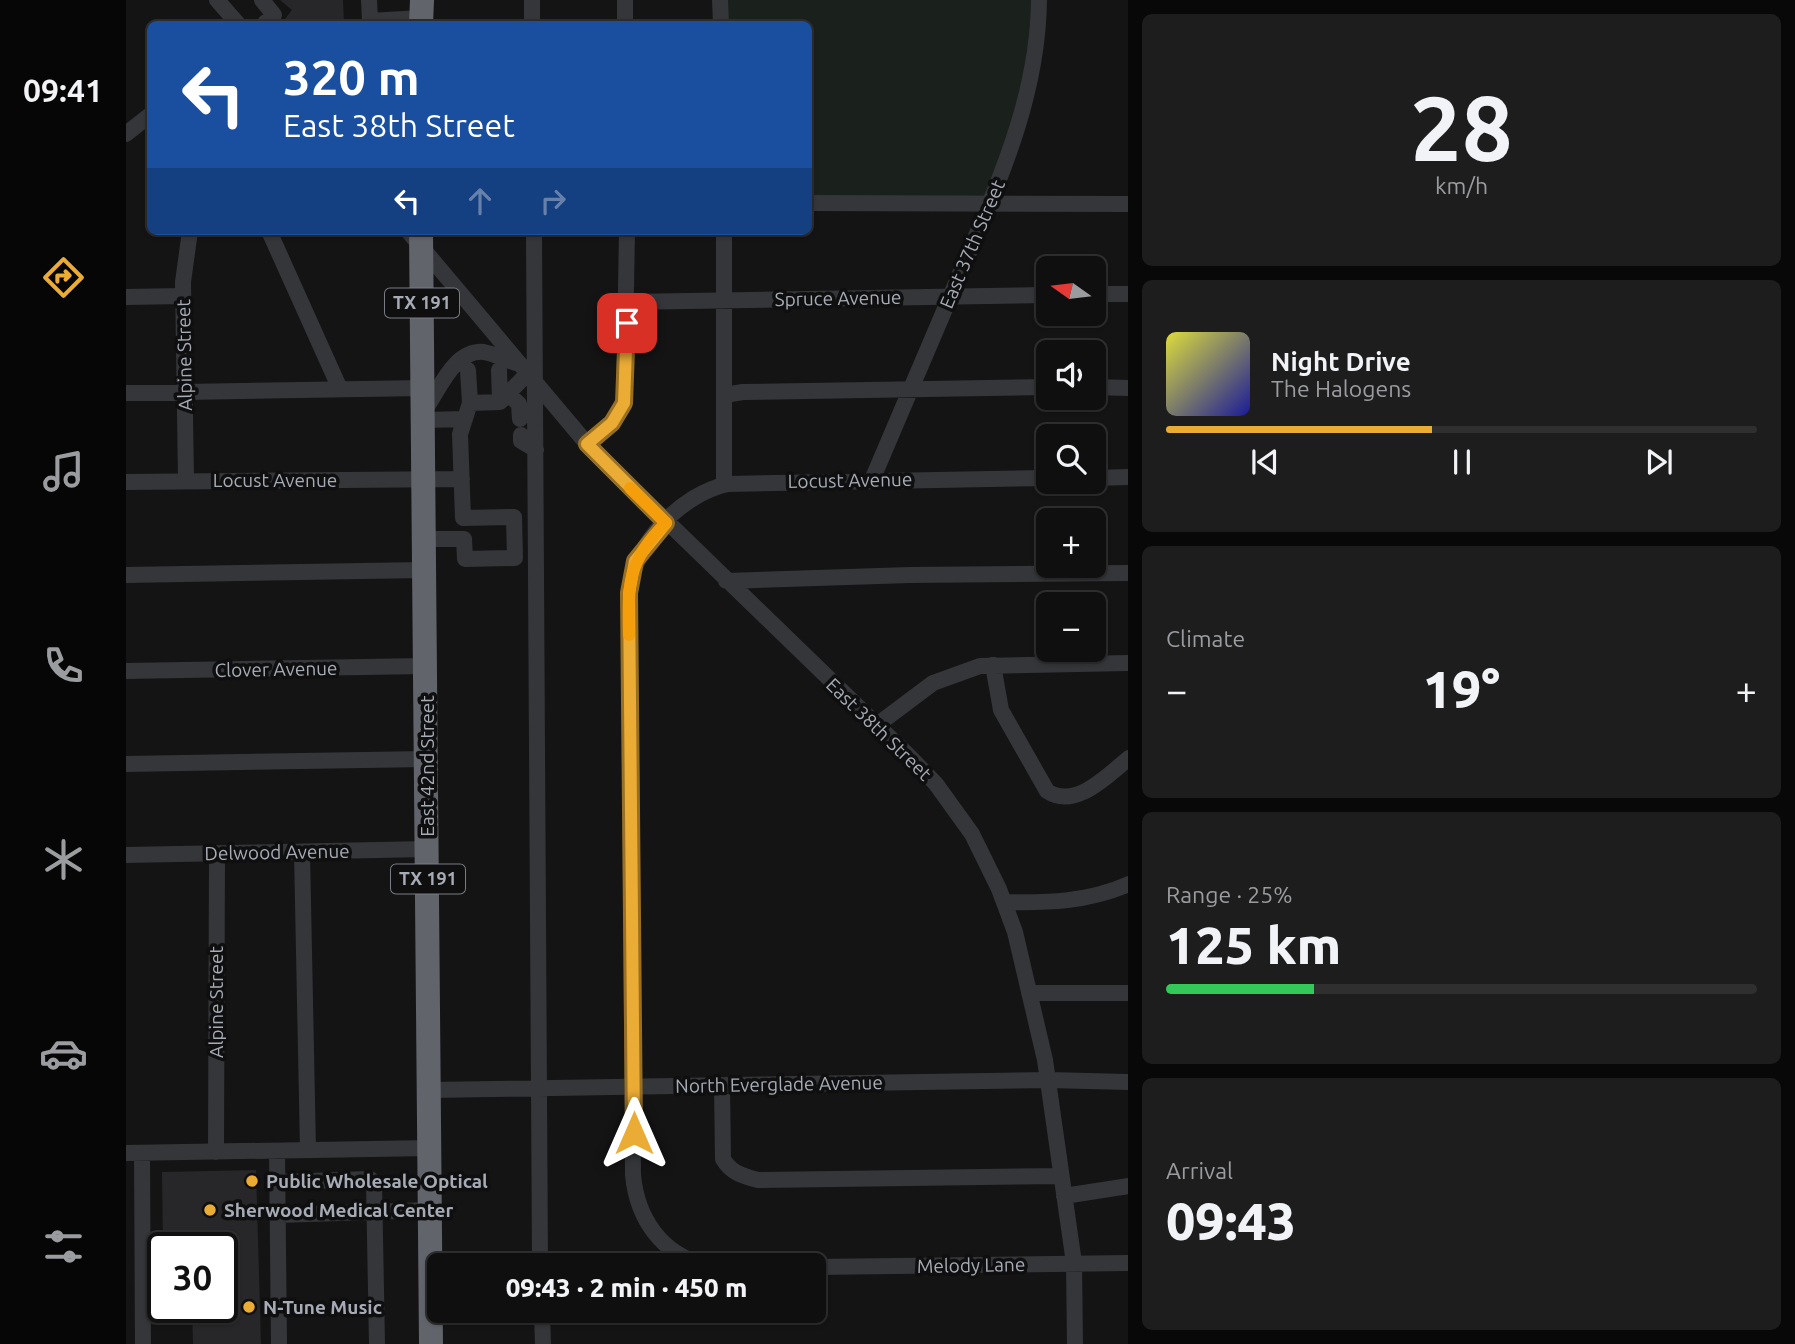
<!DOCTYPE html>
<meta charset="utf-8">
<style>
:root{--surface:#0f0f10;--page:#1d1d1e;--text:#f1f3f6;--muted:#9b9c9f;--line:#2f2f30;--accent:#ebac36}
body{margin:0;font-family:Ubuntu,sans-serif;background:var(--page);color:var(--text);height:100vh;display:flex;flex-direction:column;font-size:26px;white-space:nowrap}
*{box-sizing:border-box;margin:0}
p{font-size:23px;color:var(--muted)}
.icon{flex:none;width:38px;height:38px;fill:none;stroke:currentColor;stroke-width:2;stroke-linecap:round;stroke-linejoin:round}
.map{position:relative;flex:1;overflow:hidden}
.sheet{display:flex;flex-direction:column;gap:14px;padding:14px;background:#080809;width:667px}
.sheet>*{flex:none}
.banner{position:absolute;left:21px;top:21px;width:665px;height:214px;border-radius:10px;box-shadow:0 2px 5px #0004,0 0 0 2px var(--line);background:#1a4fa0;color:#fff;overflow:hidden}
.needle{width:46px;rotate:284deg}
.fabs{position:absolute;left:910px;top:256px;display:grid;gap:14px}
.fabs a{display:grid;place-items:center;width:70px;height:70px;border-radius:10px;background:var(--surface);box-shadow:0 2px 5px #0004,0 0 0 2px var(--line);font-size:35px}
.speed{position:absolute;left:21px;top:1232px;display:flex;gap:14px;font-size:35px;font-weight:700;text-align:center}
.speed>*{display:grid;place-content:center;width:91px;height:91px;border-radius:50%;background:var(--surface);box-shadow:0 2px 5px #0004,0 0 0 2px var(--line);line-height:1}
.speed .limit{border:4px solid #111;border-radius:10px;background:#fff;color:#111}
.pin{position:absolute;display:grid;place-items:center;width:60px;height:60px;color:#fff;margin:-30px;border-radius:14px;box-shadow:0 4px 10px #0006}
.me{position:absolute;width:77px;margin:-38px;rotate:0deg;stroke-linejoin:round;filter:drop-shadow(0 0 5px #0008)}
.turn{display:flex;align-items:center;gap:24px;height:147px;padding:0 21px;font-size:32px}
.turn .icon{width:91px;height:91px;stroke-width:2.5}
.turn b{display:block;font-size:49px;line-height:60px}
.lanes{display:flex;align-items:center;height:66px;padding:0 21px;background:#0003;justify-content:center;gap:35px;direction:ltr}
.lanes .off{opacity:.35}
.big{font-size:52px;font-weight:800;line-height:1.1}
.sheet .card{flex:1;display:flex;flex-direction:column;justify-content:center;gap:10px;min-width:0;padding:0 24px;border-radius:10px;background:var(--page)}
.sheet .dial{align-items:center;gap:0}
.dial b{font-size:91px;line-height:1}
.song{display:flex;align-items:center;gap:21px}
.cover{width:84px;height:84px;border-radius:10px;background:linear-gradient(135deg,hsl(60 70% 55%),hsl(240 70% 35%))}
.played{height:7px;border-radius:4px;background:linear-gradient(90deg,var(--accent) 45%,var(--line) 45%)}
.keys{display:flex;justify-content:space-around;direction:ltr}
.heat{display:flex;justify-content:space-between;align-items:center;font-size:38px;direction:ltr}
.charge{height:10px;border-radius:5px;background:linear-gradient(90deg,#34c759 25%,var(--line) 0)}
.trip{position:absolute;left:301px;top:1253px;width:399px;height:70px;border-radius:10px;background:var(--surface);box-shadow:0 2px 5px #0004,0 0 0 2px var(--line);font-weight:800;line-height:70px;text-align:center}
main{display:flex;flex:1;min-height:0}
.tab-bar{display:flex;flex-direction:column;width:126px;justify-content:space-around;align-items:center;background:#060606;color:var(--muted)}
.tab-bar .icon{width:49px;height:49px}
.tab-bar .current{color:var(--accent)}
.tab-bar b{font-size:32px;color:var(--text)}
.map>svg:first-child{display:block}
</style>
<main>
<nav class="tab-bar">
<b>09:41</b>
<svg class="icon current" aria-label="directions" viewBox="0 0 24 24"><path d="M12 3l9 9-9 9-9-9zM9 14v-3h6M13 9l2 2-2 2"/></svg>
<svg class="icon" aria-label="music" viewBox="0 0 24 24"><path d="M9 18V5l10-2v13"/><circle cx="6" cy="18" r="3"/><circle cx="16" cy="16" r="3"/></svg>
<svg class="icon" aria-label="phone" viewBox="0 0 24 24"><path d="M5 4h4l2 5-3 2q2 4 5 5l2-3 5 2v4C11 20 4 13 5 4z"/></svg>
<svg class="icon" aria-label="climate" viewBox="0 0 24 24"><path d="M12 3v18M4 7l16 10M4 17L20 7"/></svg>
<svg class="icon" aria-label="car" viewBox="0 0 24 24"><path d="M5 17H2v-5l4-1 3-4h7l3 4 3 1v5h-3M9 17h6M6 11h13"/><circle cx="7" cy="17" r="2"/><circle cx="17" cy="17" r="2"/></svg>
<svg class="icon" aria-label="filters" viewBox="0 0 24 24"><path d="M4 7h16M4 17h16"/><circle cx="9" cy="7" r="2"/><circle cx="15" cy="17" r="2"/></svg>
</nav>
<div class="map">
<svg width="1003" height="1344" viewBox="0 0 1003 1344">
<rect width="100%" height="100%" fill="#141415"/>
<path fill="#1a201b" d="M594,0H913V36L863,205H683L682,24H594Z"/>
<path fill="#272729" d="M154,0H217L218,24H155L166,10Z
M130,1170L135,1344H67L66,1307H96V1248H37L36,1172Z"/>
<g fill="none" stroke-linecap="round" stroke-linejoin="round">
<path stroke="#35363a" stroke-width="16" d="M91,0L112,24
M136,0L148,15L139,23
M243,0L244,21L295,18
M406,0V24
M499,0V24
M594,0L595,24
M0,134L24,115
M682,203L1003,204
M143,231L214,389
M282,231L462,445L784,757L810,784L846,834L873,889L889,932L919,1060L948,1263L949,1344
M408,231L414,1265
M968,294H1003
M0,297L57,296
M501,302L922,295
M373,370L374,402
M968,387L1003,388
M0,393L297,388
M382,394L393,404L394,419
M598,395L617,392L922,387
M344,403L374,402L401,374
M297,412C313,392 327,349 358,352C369,354 379,360 390,363
M297,420L339,419
M395,435V441L410,450
M462,445L486,423L498,403L501,231
M968,478L1003,477
M60,480L57,282L64,231
M746,480C776,409 806,339 836,269C873,181 912,97 913,0
M0,482L336,479
M598,485V231
M299,539H338L339,559L389,558L388,517L337,518L334,434L344,403L342,370
M0,575L299,570
M600,581L784,575L1003,573
M867,665L875,710L921,791C949,810 981,776 1003,758
M0,671L300,666
M751,725L807,683L854,666L1003,663
M0,764L301,759
M176,852L182,1150
M0,855L301,849
M878,902C922,903 962,902 1003,884
M903,993H1003
M596,1085L597,1159C605,1173 617,1176 632,1180L935,1176
M303,1090L922,1080L1003,1082
M151,1151L153,1344
M90,1152L91,853
M0,1153L304,1148
M16,1153L17,1344
M152,1182L244,1179L248,1182L251,1344
M938,1196L1003,1186
M152,1215L304,1210
M579,1265C535,1254 511,1218 507,1175L503,593C507,544 555,494 602,484L922,478
M688,1267L1003,1263
M416,1311L417,1344"/>
<path stroke="#61646b" stroke-width="24" d="M295,24L296,0
M295,231L305,1344"/>
</g>
<g fill="none" stroke-linecap="round" stroke-linejoin="round">
<defs>
<path id="route" d="M501,323L498,403L486,423L461,444L540,523L509,561L503,593L508,1133"/>
</defs>
<use href="#route" stroke="#997023" stroke-width="18"/>
<use href="#route" stroke="#ebac36" stroke-width="12"/>
<path stroke="#f59e0b" stroke-width="12" d="M503,635C502,584 501,561 540,523L504,488"/>
</g>
<g fill="#ebac36" stroke="#0f0f10" stroke-width="2.5">
<circle cx="126" cy="1181" r="7"/>
<circle cx="84" cy="1210" r="7"/>
<circle cx="123" cy="1307" r="7"/>
</g>
<g text-anchor="middle" stroke-width="7" stroke-linejoin="round" paint-order="stroke">
<g fill="#0f0f10" stroke="#797c84" stroke-width="2">
<rect x="259" y="288.5" width="74" height="29" rx="5"/>
<rect x="265" y="864.5" width="74" height="29" rx="5"/>
</g>
<g font-size="18" font-weight="bold" fill="#a6abb5">
<text x="296" y="309">TX 191</text>
<text x="302" y="885">TX 191</text>
</g>
<g font-size="19" fill="#a6abb5" stroke="#0f0f10">
<text transform="translate(846 244) rotate(-67)" y="7">East 37th Street</text>
<text transform="translate(712 298) rotate(-1)" y="7">Spruce Avenue</text>
<text transform="translate(58 355) rotate(-91)" y="7">Alpine Street</text>
<text x="149" y="487">Locust Avenue</text>
<text transform="translate(724 480) rotate(-1)" y="7">Locust Avenue</text>
<text transform="translate(150 669) rotate(-1)" y="7">Clover Avenue</text>
<text transform="translate(753 729) rotate(44)" y="7">East 38th Street</text>
<text transform="translate(301 766) rotate(-90)" y="7">East 42nd Street</text>
<text transform="translate(151 852) rotate(-1)" y="7">Delwood Avenue</text>
<text transform="translate(90 1002) rotate(-90)" y="7">Alpine Street</text>
<text transform="translate(653 1084) rotate(-1)" y="7">North Everglade Avenue</text>
<text transform="translate(845 1265) rotate(-1)" y="7">Melody Lane</text>
</g>
<g font-size="19" font-weight="bold" fill="#a6abb5" stroke="#0f0f10" text-anchor="start">
<text x="140" y="1188">Public Wholesale Optical</text>
<text x="98" y="1217">Sherwood Medical Center</text>
<text x="137" y="1314">N-Tune Music</text>
</g>
</g>
</svg>
<div class="fabs">
<a><svg class="needle" viewBox="-14 -14 28 28"><path d="M0-13l5 13h-10z" fill="#e53935"/><path d="M0 13l5-13h-10z" fill="#9b9c9f"/></svg></a>
<a><svg class="icon" aria-label="sound" viewBox="0 0 24 24"><path d="M4 9h4l5-4v14l-5-4H4zM17 9q2 3 0 6"/></svg></a>
<a><svg class="icon" aria-label="search" viewBox="0 0 24 24"><circle cx="10" cy="10" r="6"/><path d="M15 15l6 6"/></svg></a>
<a>+</a>
<a>−</a>
</div>
<div class="speed"><div class="limit">30</div></div>
<div class="pin" style="left:501px;top:323px;background:#d93025"><svg class="icon" aria-label="arrive" viewBox="0 0 24 24"><path d="M6 21V4h12l-3 4 3 4H6"/></svg></div>
<svg class="me" style="left:508px;top:1133px" viewBox="-20 -20 40 40"><path d="M0-17L14 15 0 8-14 15z" fill="#ebac36" stroke="#fff" stroke-width="4"/></svg>
<div class="trip">09:43 · 2 min · 450 m</div>
<div class="banner">
<div class="turn"><svg class="icon" aria-label="left" viewBox="0 0 24 24"><path d="M17 20v-9H6M10 6l-5 5 5 5"/></svg><div><b>320 m</b>East 38th Street</div></div>
<div class="lanes"><svg class="icon" aria-label="left" viewBox="0 0 24 24"><path d="M17 20v-9H6M10 6l-5 5 5 5"/></svg><svg class="icon off" aria-label="ahead" viewBox="0 0 24 24"><path d="M12 20V5M6 11l6-6 6 6"/></svg><svg class="icon off" aria-label="right" viewBox="0 0 24 24"><path d="M7 20v-9h11M14 6l5 5-5 5"/></svg></div>
</div>
</div>
<section class="sheet">
<div class="card dial"><b>28</b><p>km/h</p></div>
<div class="card">
<div class="song"><i class="cover"></i><div><b>Night Drive</b><p>The Halogens</p></div></div>
<div class="played"></div>
<div class="keys"><svg class="icon" aria-label="previous" viewBox="0 0 24 24"><path d="M18 5L8 12l10 7zM5 5v14"/></svg><svg class="icon" aria-label="pause" viewBox="0 0 24 24"><path d="M8 5v14M16 5v14"/></svg><svg class="icon" aria-label="next" viewBox="0 0 24 24"><path d="M6 5l10 7-10 7zM19 5v14"/></svg></div>
</div>
<div class="card"><p>Climate</p>
<div class="heat"><a>−</a><b class="big">19°</b><a>+</a></div>
</div>
<div class="card"><p>Range · 25%</p><b class="big">125 km</b><div class="charge"></div></div>
<div class="card"><p>Arrival</p><b class="big">09:43</b></div>
</section>
</main>
